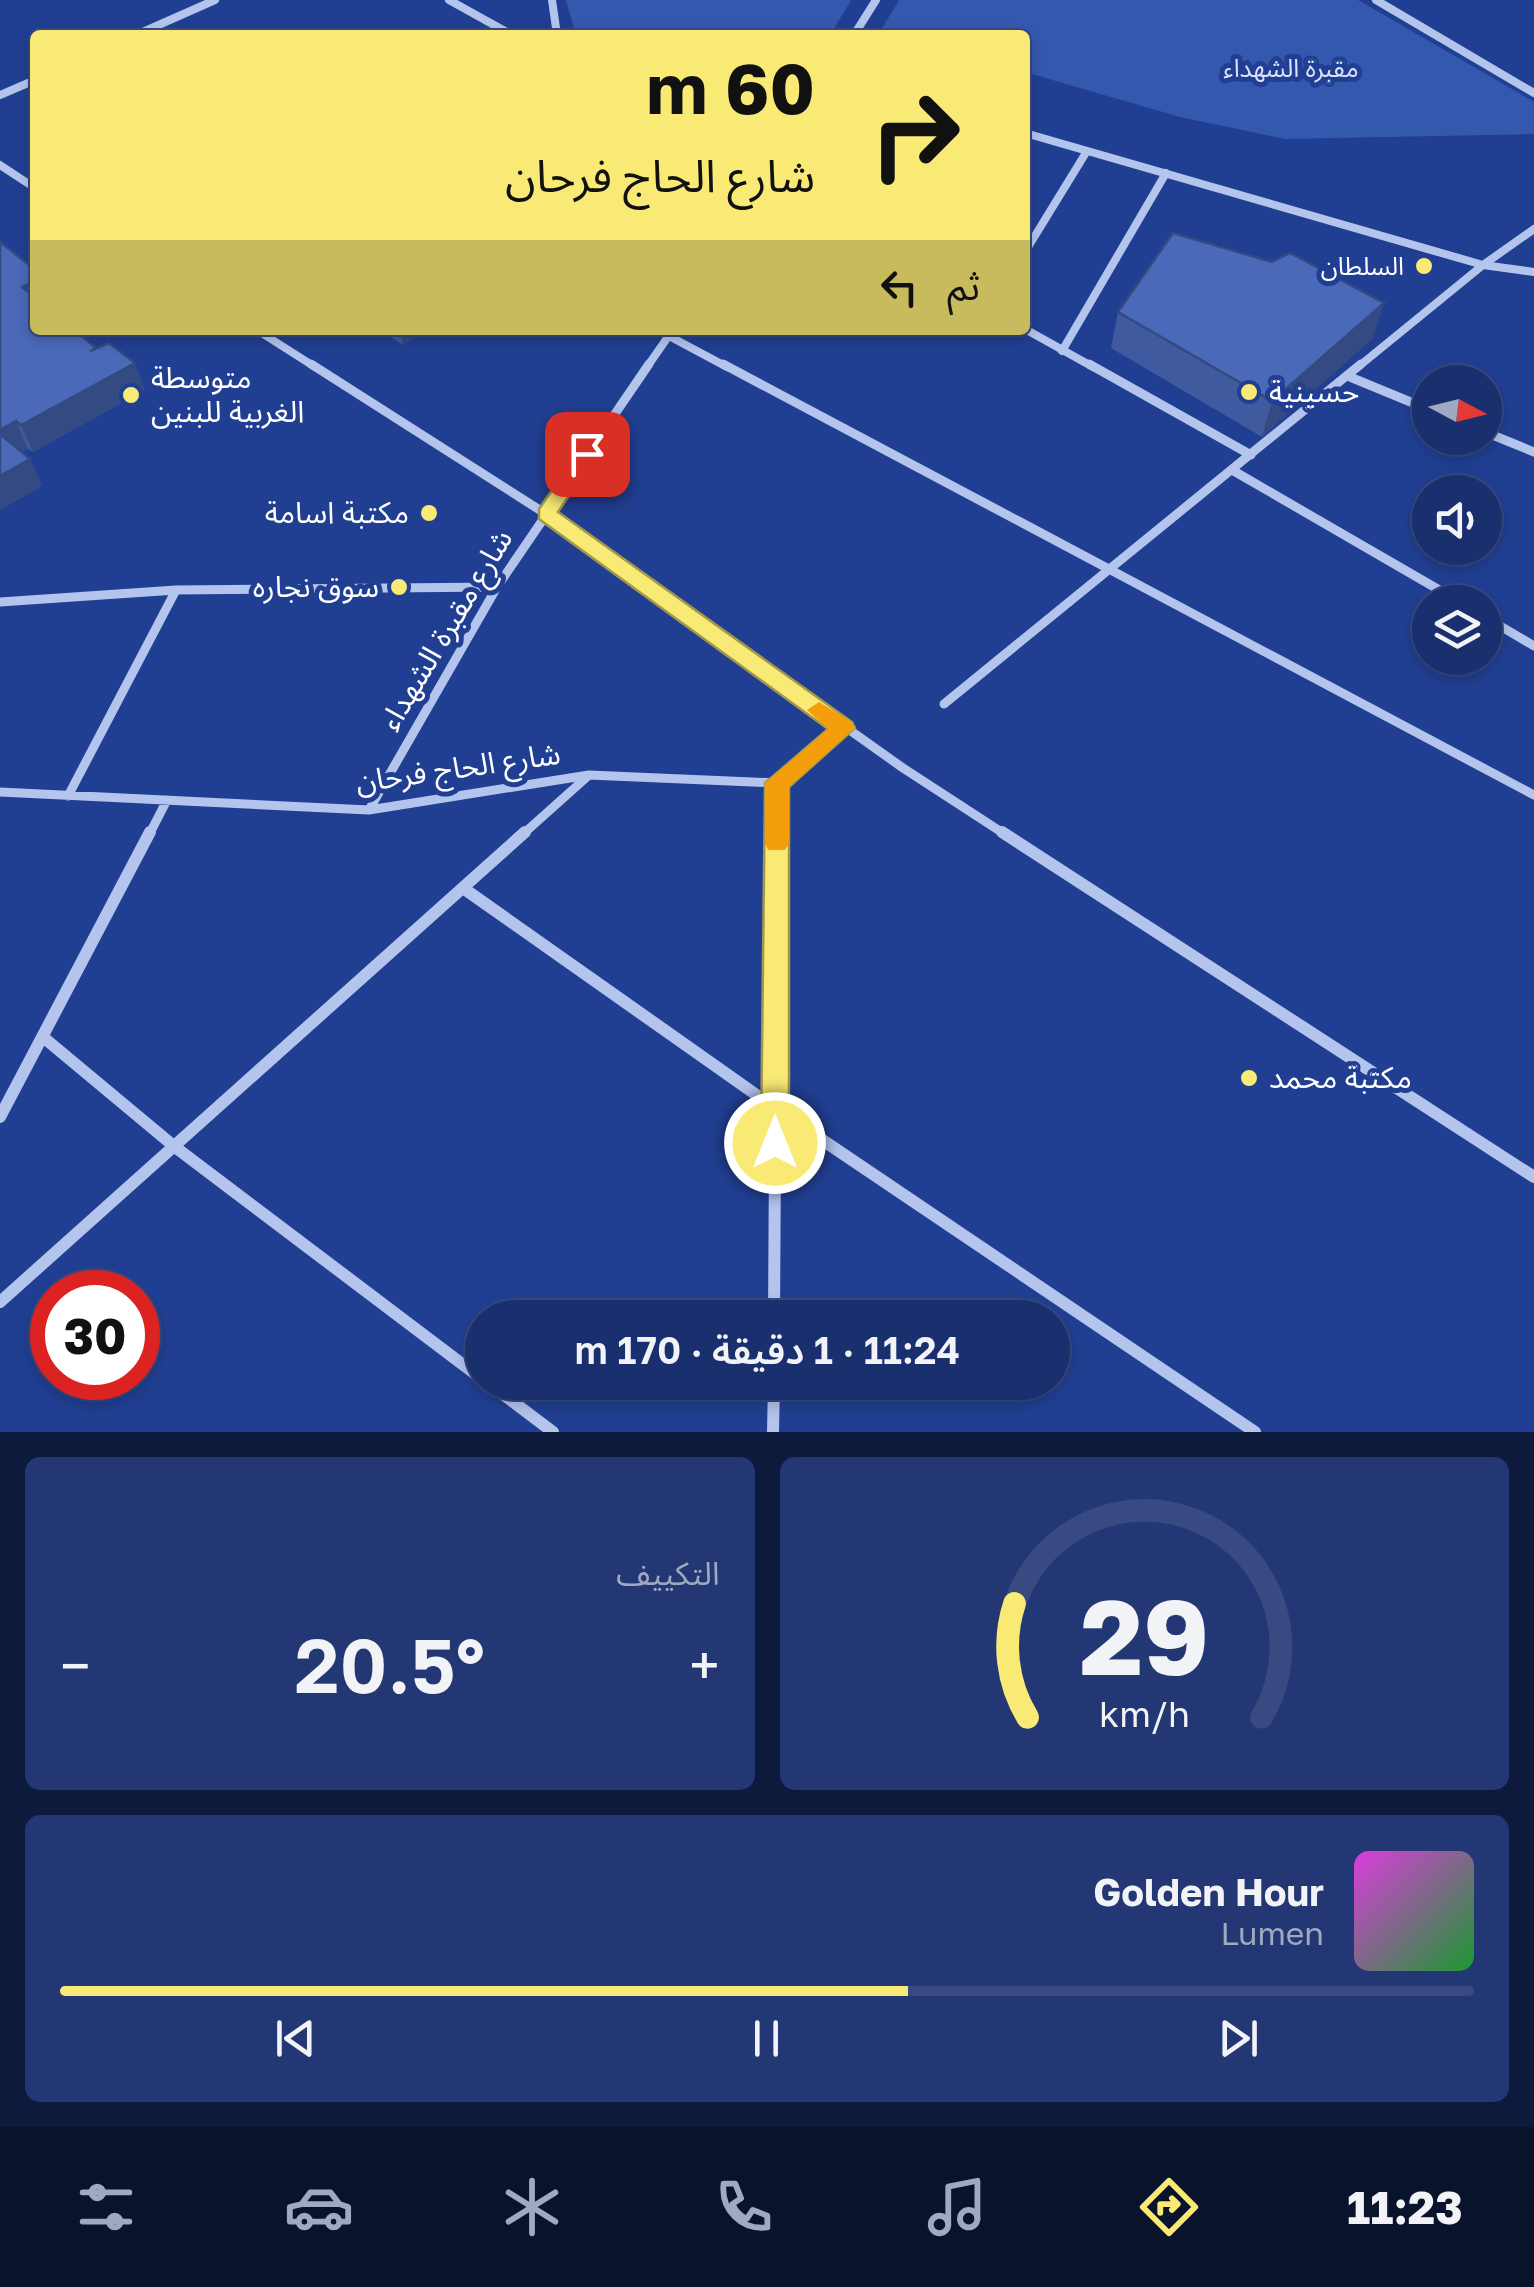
<!DOCTYPE html>
<html lang="ar">
<meta charset="utf-8">
<style>
:root{--surface:#192f6e;--page:#223773;--text:#f1f3f6;--muted:#9fa9c2;--line:#374a81;--accent:#f9ea75}
body{margin:0;font-family:"Golos Text","Noto Sans Arabic",sans-serif;background:var(--page);color:var(--text);direction:rtl;height:100vh;display:flex;flex-direction:column;font-size:38px;white-space:nowrap}
*{box-sizing:border-box;margin:0}
p{font-size:32px;color:var(--muted)}
.icon{flex:none;width:55px;height:55px;fill:none;stroke:currentColor;stroke-width:2;stroke-linecap:round;stroke-linejoin:round}
.map{position:relative;height:1432px;overflow:hidden;direction:ltr}
.panel{display:flex;flex-direction:column;gap:25px;padding:25px;background:#0e1a3c;flex:1}
.panel>*{flex:none}
.guide{position:absolute;left:30px;top:30px;width:1000px;height:305px;border-radius:10px;box-shadow:0 5px 15px #0003,0 0 0 2px var(--line);direction:rtl;background:#f9ea75;color:#111;overflow:hidden}
.needle{width:65px;rotate:97deg}
.controls{position:absolute;left:1412px;top:365px;display:grid;gap:20px}
.controls a{display:grid;place-items:center;width:90px;height:90px;border-radius:50%;background:var(--surface);box-shadow:0 5px 15px #0003,0 0 0 2px var(--line);font-size:50px}
.speed{position:absolute;left:30px;top:1270px;display:flex;gap:20px;font-size:50px;font-weight:700;text-align:center}
.speed>*{display:grid;place-content:center;width:130px;height:130px;border-radius:50%;background:var(--surface);box-shadow:0 5px 15px #0003,0 0 0 2px var(--line);line-height:1}
.speed .limit{border:15px solid #d22;background:#fff;color:#111}
.pin{position:absolute;display:grid;place-items:center;width:85px;height:85px;color:#fff;margin:-42px;border-radius:20px;box-shadow:0 5px 15px #0006}
.me{position:absolute;width:110px;margin:-55px;rotate:0deg;stroke-linejoin:round;filter:drop-shadow(0 0 8px #0008)}
.turn{display:flex;align-items:center;gap:35px;height:210px;padding:0 50px;font-size:45px}
.turn .icon{width:130px;height:130px;stroke-width:2.5}
.turn b{display:block;font-size:70px;line-height:85px}
.then{display:flex;align-items:center;height:95px;padding:0 50px;background:#0003;gap:20px;font-size:38px}
.big{font-size:75px;font-weight:600;line-height:1.1}
.panel .tile{flex:1;display:flex;flex-direction:column;justify-content:center;gap:15px;min-width:0;padding:0 35px;border-radius:15px;background:var(--page)}
.panel .dial{align-items:center;gap:0}
.dial svg{height:260px;overflow:visible;fill:none;stroke:var(--line);stroke-width:7;stroke-linecap:round;text-anchor:middle}
.dial text{fill:var(--text);stroke:none}
.song{display:flex;align-items:center;gap:30px}
.cover{width:120px;height:120px;border-radius:15px;background:linear-gradient(135deg,hsl(300 70% 55%),hsl(130 70% 35%))}
.played{height:10px;border-radius:5px;background:linear-gradient(90deg,var(--accent) 60%,var(--line) 60%)}
.keys{display:flex;justify-content:space-around;direction:ltr}
.heat{display:flex;justify-content:space-between;align-items:center;font-size:55px;direction:ltr}
.panel .tiles{flex:1;display:grid;gap:25px;grid-template-columns:1fr 1fr}
.tile:last-child{grid-column:span 2}
.trip{position:absolute;left:465px;top:1300px;width:605px;height:100px;border-radius:50px;background:var(--surface);box-shadow:0 5px 15px #0003,0 0 0 2px var(--line);font-weight:600;line-height:100px;text-align:center;direction:rtl}
.tabs{display:flex;height:160px;justify-content:space-around;align-items:center;background:#0a132c;color:var(--muted)}
.tabs .icon{width:70px;height:70px}
.tabs .active{color:var(--accent)}
.tabs b{font-size:45px;color:var(--text)}
.map>svg:first-child{display:block}
</style>
<div class="map">
<svg width="1534" height="1432" viewBox="0 0 1534 1432">
<rect width="100%" height="100%" fill="#213f92"/>
<path fill="#3558af" d="M566,0H851L830,35H576Z
M899,0H1358L1534,102V134L1285,139L1180,117L1025,72V35H899L881,30Z"/>
<g fill="none" stroke-linecap="round" stroke-linejoin="round">
<path stroke="#b3c4ed" stroke-width="8" d="M449,0L512,35
M552,0L557,35
M1376,0L1534,93
M136,35L215,0
M854,35L876,0
M0,95L35,80
M1025,133L1483,265L1534,272
M0,165L35,188
M1025,252L1087,151
M1025,329L1093,367
M257,330L315,367
M669,336L727,367
M1062,351L1166,173
M647,367L672,331
M1358,367L1483,265L1534,229"/>
<path stroke="#b3c4ed" stroke-width="9" d="M311,364L546,514L903,768L1006,835
M723,364L1534,795
M1089,364L1251,455
M1350,377L1430,410
M1485,432L1534,452
M1232,470L1460,602
M0,602L176,590L497,587
M1485,617L1534,646
M944,704L1361,364
M0,792L369,810L589,775L777,783L844,729
M68,796L176,590
M369,810L497,587L649,364
M149,835L167,800
M522,835L588,776
M777,835V783"/>
<path stroke="#b3c4ed" stroke-width="12" d="M1002,832L1534,1177
M463,888L775,1108L1255,1432
M43,1037L175,1147L482,1379
M0,1117L150,832
M0,1302L525,832
M774,1318L777,832
M487,1382L553,1432
M773,1432L774,1382"/>
</g>
<path fill="#405a9f" d="M1118,312L1373,338L1262,437L1111,348Z
M35,330L86,339L145,390L33,452L28,449L22,452L30,459L42,486L0,510Z
M380,330H427L403,345Z"/>
<path fill="#344a82" d="M35,281V313L22,287Z
M1384,303L1373,338L1262,437L1272,401Z
M400,330H427L403,345Z
M135,363L145,390L33,452L21,425Z
M16,421L28,449L10,459L0,437V430Z
M30,459L42,486L0,510V476Z"/>
<path fill="#4a69b9" stroke="#344a82" stroke-width="2.5" d="M1173,233L1272,262L1290,253L1384,303L1272,401L1118,312Z
M0,242L28,264L34,262L35,263V281L22,287L31,294L35,293V330H80L77,332L96,348L90,351L109,343L135,363L21,425L16,421L0,430Z
M0,434L30,459L0,476Z"/>
<path fill="#f9ea75" stroke="#a2984c" stroke-width="2.5" d="M587,448L597,454L558,512L852,722L855,728L789,787V1143L785,1152L775,1156L765,1152L761,1143L765,783L828,729L539,519V509L580,450Z"/>
<path fill="#f59e0b" d="M819,702L852,722L855,728L789,787V843L785,850H768L765,843V783L828,729L807,710Z"/>
<g fill="#f9ea75" stroke="#213f92" stroke-width="4">
<circle cx="1424" cy="266" r="10"/>
<circle cx="1249" cy="392" r="10"/>
<circle cx="131" cy="395" r="10"/>
<circle cx="429" cy="513" r="10"/>
<circle cx="399" cy="587" r="10"/>
<circle cx="1249" cy="1078" r="10"/>
</g>
<g text-anchor="middle" stroke-width="10" stroke-linejoin="round" paint-order="stroke">
<g font-size="25" fill="#d9e2fa" stroke="#213f92">
<text x="1291" y="77">مقبرة الشهداء</text>
</g>
<g font-size="25" fill="#fff" stroke="#213f92" text-anchor="end">
<text x="1404" y="275">السلطان</text>
</g>
<g font-size="30" fill="#fff" stroke="#213f92" text-anchor="start">
<text x="151" y="388">متوسطة<tspan x="151" dy="34">الغربية للبنين</tspan></text>
<text x="1269" y="402">حسينية</text>
<text x="409" y="523" text-anchor="end">مكتبة اسامة</text>
<text x="379" y="597" text-anchor="end">سوق نجاره</text>
<text x="1269" y="1088">مكتبة محمد</text>
</g>
<g font-size="30" fill="#fff" stroke="#213f92">
<text transform="translate(446 630) rotate(-59)" y="10">شارع مقبرة الشهداء</text>
<text transform="translate(458 768) rotate(-8)" y="10">شارع الحاج فرحان</text>
</g>
</g>
</svg>
<div class="controls">
<a><svg class="needle" viewBox="-14 -14 28 28"><path d="M0-13l5 13h-10z" fill="#e53935"/><path d="M0 13l5-13h-10z" fill="#9fa9c2"/></svg></a>
<a><svg class="icon" aria-label="sound" viewBox="0 0 24 24"><path d="M4 9h4l5-4v14l-5-4H4zM17 9q2 3 0 6"/></svg></a>
<a><svg class="icon" aria-label="layers" viewBox="0 0 24 24"><path d="M12 4l9 5-9 5-9-5zM3 14l9 5 9-5"/></svg></a>
</div>
<div class="speed"><div class="limit">30</div></div>
<div class="pin" style="left:587px;top:454px;background:#d93025"><svg class="icon" aria-label="arrive" viewBox="0 0 24 24"><path d="M6 21V4h12l-3 4 3 4H6"/></svg></div>
<svg class="me" style="left:775px;top:1143px" viewBox="-20 -20 40 40"><circle r="17" fill="#f9ea75" stroke="#fff" stroke-width="3"/><path d="M0-11L8 9 0 5-8 9z" fill="#fff"/></svg>
<div class="trip">11:24 · 1 دقيقة · 170 m</div>
<div class="guide">
<div class="turn"><svg class="icon" aria-label="right" viewBox="0 0 24 24"><path d="M7 20v-9h11M14 6l5 5-5 5"/></svg><div><b>60 m</b>شارع الحاج فرحان</div></div>
<div class="then">ثم<svg class="icon" aria-label="left" viewBox="0 0 24 24"><path d="M17 20v-9H6M10 6l-5 5 5 5"/></svg></div>
</div>
</div>
<section class="panel">
<div class="tiles">
<div class="tile dial"><svg viewBox="0 0 100 80">
<path d="M14 69A42 42 0 1 1 86 69"/>
<path d="M14 69A42 42 0 0 1 10 34" stroke="#f9ea75"/>
<text x="50" y="56" font-size="32" font-weight="700">29</text>
<text x="50" y="72" font-size="11">km/h</text>
</svg></div>
<div class="tile"><p>التكييف</p>
<div class="heat"><a>−</a><b class="big">20.5°</b><a>+</a></div>
</div>
<div class="tile">
<div class="song"><i class="cover"></i><div><b>Golden Hour</b><p>Lumen</p></div></div>
<div class="played"></div>
<div class="keys"><svg class="icon" aria-label="previous" viewBox="0 0 24 24"><path d="M18 5L8 12l10 7zM5 5v14"/></svg><svg class="icon" aria-label="pause" viewBox="0 0 24 24"><path d="M8 5v14M16 5v14"/></svg><svg class="icon" aria-label="next" viewBox="0 0 24 24"><path d="M6 5l10 7-10 7zM19 5v14"/></svg></div>
</div>
</div>
</section>
<nav class="tabs">
<b>11:23</b>
<svg class="icon active" aria-label="directions" viewBox="0 0 24 24"><path d="M12 3l9 9-9 9-9-9zM9 14v-3h6M13 9l2 2-2 2"/></svg>
<svg class="icon" aria-label="music" viewBox="0 0 24 24"><path d="M9 18V5l10-2v13"/><circle cx="6" cy="18" r="3"/><circle cx="16" cy="16" r="3"/></svg>
<svg class="icon" aria-label="phone" viewBox="0 0 24 24"><path d="M5 4h4l2 5-3 2q2 4 5 5l2-3 5 2v4C11 20 4 13 5 4z"/></svg>
<svg class="icon" aria-label="climate" viewBox="0 0 24 24"><path d="M12 3v18M4 7l16 10M4 17L20 7"/></svg>
<svg class="icon" aria-label="car" viewBox="0 0 24 24"><path d="M5 17H2v-5l4-1 3-4h7l3 4 3 1v5h-3M9 17h6M6 11h13"/><circle cx="7" cy="17" r="2"/><circle cx="17" cy="17" r="2"/></svg>
<svg class="icon" aria-label="filters" viewBox="0 0 24 24"><path d="M4 7h16M4 17h16"/><circle cx="9" cy="7" r="2"/><circle cx="15" cy="17" r="2"/></svg>
</nav>
